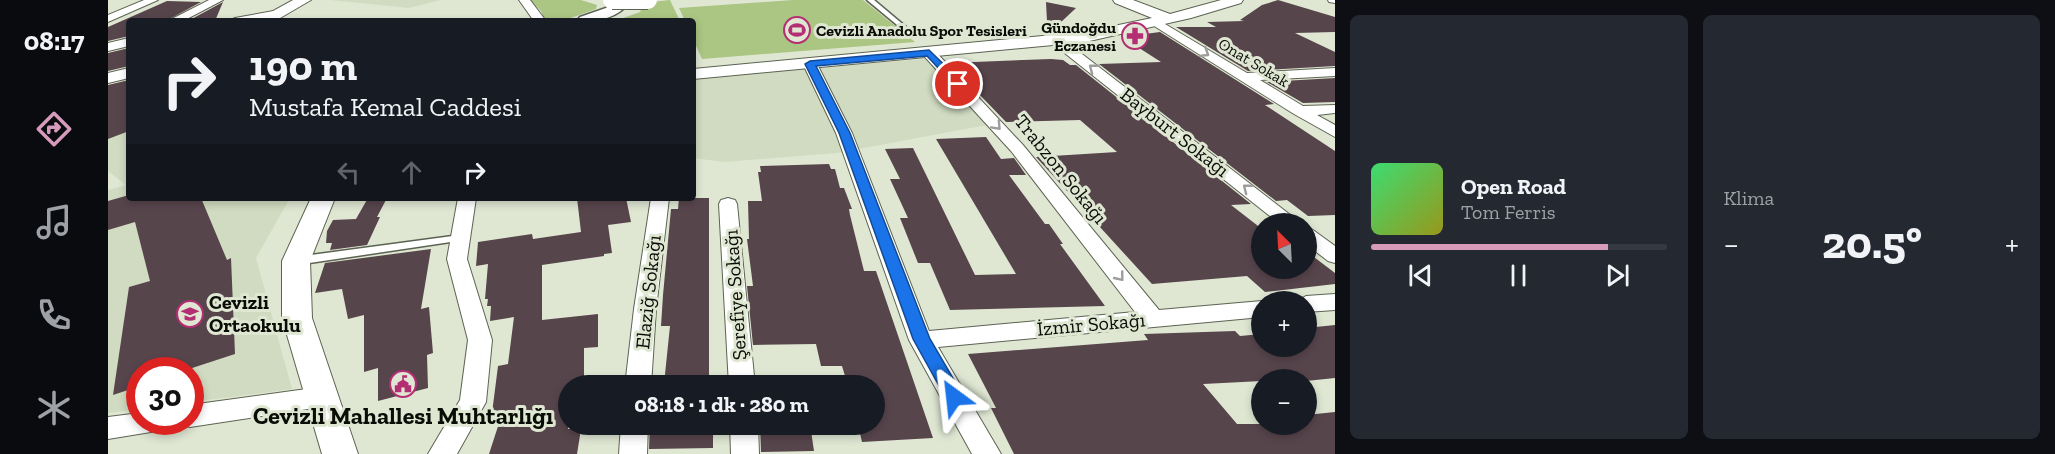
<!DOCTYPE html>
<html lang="tr">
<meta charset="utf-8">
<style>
:root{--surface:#171b24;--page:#242831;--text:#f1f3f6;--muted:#9ea1a6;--line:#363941;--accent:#d69abb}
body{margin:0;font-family:"Zilla Slab",serif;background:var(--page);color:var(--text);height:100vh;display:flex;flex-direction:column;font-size:22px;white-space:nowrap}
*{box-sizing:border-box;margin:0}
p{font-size:20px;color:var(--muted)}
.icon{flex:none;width:33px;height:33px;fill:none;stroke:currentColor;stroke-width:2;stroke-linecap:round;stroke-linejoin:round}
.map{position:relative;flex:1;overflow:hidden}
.side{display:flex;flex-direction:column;gap:15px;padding:15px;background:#0d0f14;width:720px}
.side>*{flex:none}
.guide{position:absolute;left:18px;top:18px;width:570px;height:183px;border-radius:6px;box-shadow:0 3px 9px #0003;background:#171b24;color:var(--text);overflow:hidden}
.needle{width:39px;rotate:336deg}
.controls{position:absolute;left:1143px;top:213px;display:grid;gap:12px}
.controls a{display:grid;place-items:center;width:66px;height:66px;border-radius:50%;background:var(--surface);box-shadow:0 3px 9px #0003;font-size:30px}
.speed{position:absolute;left:18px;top:357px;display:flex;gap:12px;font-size:30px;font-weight:700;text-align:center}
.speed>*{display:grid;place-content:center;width:78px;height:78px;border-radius:50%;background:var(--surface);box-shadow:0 3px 9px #0003;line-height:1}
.speed .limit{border:9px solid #d22;background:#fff;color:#111}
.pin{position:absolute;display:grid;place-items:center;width:51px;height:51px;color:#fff;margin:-26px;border:3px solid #fff;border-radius:50%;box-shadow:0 2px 6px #0007}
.me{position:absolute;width:66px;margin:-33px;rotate:330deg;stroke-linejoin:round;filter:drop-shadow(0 0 4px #0008)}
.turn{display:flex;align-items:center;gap:21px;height:126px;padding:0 24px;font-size:27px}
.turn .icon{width:78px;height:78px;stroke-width:2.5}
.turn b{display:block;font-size:42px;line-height:51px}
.lanes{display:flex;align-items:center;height:57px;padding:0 24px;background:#0003;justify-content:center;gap:30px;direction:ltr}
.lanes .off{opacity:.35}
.big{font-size:45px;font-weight:800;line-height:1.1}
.side .card{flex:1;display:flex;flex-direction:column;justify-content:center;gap:9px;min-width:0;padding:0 21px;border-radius:9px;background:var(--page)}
.song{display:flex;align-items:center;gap:18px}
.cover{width:72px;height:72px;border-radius:9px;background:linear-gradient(135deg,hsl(140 70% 55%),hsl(60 70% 35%))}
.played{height:6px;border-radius:3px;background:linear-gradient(90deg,var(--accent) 80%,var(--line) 80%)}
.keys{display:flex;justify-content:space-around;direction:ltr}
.heat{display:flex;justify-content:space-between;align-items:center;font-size:33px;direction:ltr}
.side .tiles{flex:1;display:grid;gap:15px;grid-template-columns:repeat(2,1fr)}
.trip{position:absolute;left:450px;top:375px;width:327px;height:60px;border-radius:30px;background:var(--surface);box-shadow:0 3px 9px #0003;font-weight:800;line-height:60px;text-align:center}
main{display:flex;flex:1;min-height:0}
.dock{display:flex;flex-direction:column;width:108px;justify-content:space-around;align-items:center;background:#090b0e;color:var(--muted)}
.dock .icon{width:42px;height:42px}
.dock .on{color:var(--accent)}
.dock b{font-size:27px;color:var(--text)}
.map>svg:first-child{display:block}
</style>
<main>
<nav class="dock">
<b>08:17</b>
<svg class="icon on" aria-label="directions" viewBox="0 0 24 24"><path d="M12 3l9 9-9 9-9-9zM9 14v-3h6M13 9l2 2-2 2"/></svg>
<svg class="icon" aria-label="music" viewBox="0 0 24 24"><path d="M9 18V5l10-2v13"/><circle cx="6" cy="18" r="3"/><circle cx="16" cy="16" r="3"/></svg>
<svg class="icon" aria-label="phone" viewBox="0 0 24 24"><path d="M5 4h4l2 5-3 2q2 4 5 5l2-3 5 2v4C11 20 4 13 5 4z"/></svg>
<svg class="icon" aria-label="climate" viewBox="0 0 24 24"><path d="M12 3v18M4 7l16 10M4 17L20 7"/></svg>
</nav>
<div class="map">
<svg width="1227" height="454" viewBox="0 0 1227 454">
<rect width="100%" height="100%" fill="#dfe7d3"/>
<path fill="#d0dbc1" d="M222,0H333L301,8Z
M817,59L879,125L729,153L616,162L585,158V78Z
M21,104V198H182L148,258L184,389L83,402L82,370H32L31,409L0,413V190L18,185L0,171V111Z"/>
<path fill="#abc583" d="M422,0H473L489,5L488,9L454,21H437L433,11Z
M562,0L572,21H507L532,12L536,3Z
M685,0H755L807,42L594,59L585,39V21H577L571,8Z"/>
<path fill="#57454c" d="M1170,0L1227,17V32L1187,33L1227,52V66L1140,71L1068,27H1108L1099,22L1136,21L1132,20L1154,5Z
M59,1L93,2L58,21H21V36L0,41V27Z
M115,2L107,21H80Z
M938,2L968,8L951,24L939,22Z
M1052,32L1166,104L1157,105L1227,151V215L1200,216L1179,200L1168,201L991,64L1053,62L1014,37Z
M21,48V66L0,71V53Z
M943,59L955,60L962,65H968L1143,204L1123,205L1154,229V268H1198V251L1227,273V284L1157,292L1139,276L1044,284L928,157L1009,152L972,120L898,122L841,63Z
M1227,78V102L1195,103L1159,82Z
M21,80V131L0,139V85Z
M878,137L893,159L906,158L918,175H901L937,224H941L955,244H952L997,306L842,310L822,263H810L792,218H800L782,179H792L777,149L805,148L867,275L908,274L828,139Z
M721,164L723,169H727L732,188H736L744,209H741L742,215L756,271H768L825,438L754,442L750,424H766V386H740L734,366H713L708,344L645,345L639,286H645L639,239H641L640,201H654L650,172H653L652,166Z
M21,195V198H93L119,260L123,258L127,354L78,370H32V386L5,395L21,287L42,281L27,222L0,230V201Z
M260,198H279L269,217H272L259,245L222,250L224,243H218L219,231L225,220L248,219Z
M469,198H518L523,222L500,225L504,253L496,254V256L434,265V320L490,314V347L476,348V386H460V429H473L469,454H381L395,411L384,413L390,366L400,364L406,317L382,321L383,306H379L380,299H377L380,264L368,266L370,242L424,234L425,239L473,232Z
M571,198H601V380H584L583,384H556L562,326H553L555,295L563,209H570Z
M323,249L313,309L321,307L325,353L319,355L320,388L270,401V368L256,372V315L240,319L234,289L207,293L217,263Z
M1227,325V378L1198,381L1154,380V381L1095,384L1129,424H1198V415L1227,412V454H906L883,408H888L860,354L1040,340L1036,334L1127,331L1132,336L1154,334V346H1198V328Z
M542,424H605V448L541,449Z
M652,424H702L706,451L653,452Z"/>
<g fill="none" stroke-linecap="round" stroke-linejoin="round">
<defs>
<path id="service" d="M759,0H766L804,32V34H800Z
M352,235L356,236L357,238L356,240L188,265L182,261L188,257Z"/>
<path id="minor" d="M36,0H50L0,22V15Z
M101,0H115L75,21H60Z
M411,0H422L438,21H426Z
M1220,0H1227V3L1221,2Z
M171,10L177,13L175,15L146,21H121L127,18Z
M1047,18L1139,73L1227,68V76L1152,80L1195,106L1227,105V113L1209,115L1227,125V137L1186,114L1043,24L1041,22Z
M948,36L952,37L1194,224H1172L944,43L942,40Z
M21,38V46L0,51V43Z
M821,49L826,50L915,145L1051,310L1154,301V317L830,347L893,454H864L801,340L728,133L695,64L697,61H707L709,64L744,133L821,331L1027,312L903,151L816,56L815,53L816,50Z
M350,198H368L359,259L384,340L378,402L349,454H320L352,400L360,340L339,259Z
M543,198H561L548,309L543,386H517L526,309Z
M620,198L627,200L629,204L647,386H621L611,204L613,200Z
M1198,228L1205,230L1227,246V263L1220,261L1198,244Z
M1227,294V310L1198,312V302H1188L1198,296Z
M213,387L222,390L226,397L222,404L213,407L82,427L71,422H82V405Z
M32,413V422H58L55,430L0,439V417Z
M513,424H540L539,454H511Z
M622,424H650L651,454H623Z"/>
<path id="tertiary" d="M185,0H203L167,21H147Z
M1005,0H1025L1062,14L1113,0H1135L1133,3L1083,18L977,42L585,79V69L977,32L1044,18L1007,3Z
M21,68V78L0,83V73Z
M203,198H227L202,261L204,318L250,454H214L174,318V261Z"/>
<path id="secondary" d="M507,0H524C509,19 492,21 469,21L472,17L498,8Z"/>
</defs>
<use href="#service" stroke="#5c6352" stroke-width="3"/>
<use href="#minor" stroke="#5c6352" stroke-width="2"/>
<use href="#tertiary" stroke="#5c6352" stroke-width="2"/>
<use href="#secondary" stroke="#5c6352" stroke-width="3"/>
<use href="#service" fill="#fff" fill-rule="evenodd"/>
<use href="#minor" fill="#fff" fill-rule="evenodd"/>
<use href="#tertiary" fill="#fff" fill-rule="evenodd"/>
<use href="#secondary" fill="#fff" fill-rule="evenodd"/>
<defs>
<path id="secondary-bridge" d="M504,0H540"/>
</defs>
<use href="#secondary-bridge" stroke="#5c6352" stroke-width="20" stroke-linecap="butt"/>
<use href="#secondary-bridge" stroke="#fff" stroke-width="18"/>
</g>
<defs><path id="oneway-chevron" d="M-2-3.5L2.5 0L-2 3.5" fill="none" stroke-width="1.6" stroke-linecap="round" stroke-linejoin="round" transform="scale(1.5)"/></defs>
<g stroke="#9d9e9b">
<use href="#oneway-chevron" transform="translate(1097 53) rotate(32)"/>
<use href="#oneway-chevron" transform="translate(985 68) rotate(-142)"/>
<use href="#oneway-chevron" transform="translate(889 126) rotate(47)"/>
<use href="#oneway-chevron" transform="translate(1139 188) rotate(-142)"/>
<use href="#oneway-chevron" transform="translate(1012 277) rotate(51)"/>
</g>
<path fill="#1a73e8" stroke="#114b97" stroke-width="1.5" d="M821,50L854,82V86H847L819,56L708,66L742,133L822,339L856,397L853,402L846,404L840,402L805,339L731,133L697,64L702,61Z"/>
<defs>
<symbol id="stadium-ring" viewBox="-11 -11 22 22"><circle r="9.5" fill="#dfe7d3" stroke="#b42e73" stroke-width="1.5"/><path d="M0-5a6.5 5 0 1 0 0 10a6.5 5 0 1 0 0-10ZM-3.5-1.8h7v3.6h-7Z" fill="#b42e73"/></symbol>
<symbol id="pharmacy-ring" viewBox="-11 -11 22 22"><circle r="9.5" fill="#dfe7d3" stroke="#b42e73" stroke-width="1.5"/><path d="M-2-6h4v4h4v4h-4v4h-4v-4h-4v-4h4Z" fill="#b42e73"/></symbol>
<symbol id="school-ring" viewBox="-11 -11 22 22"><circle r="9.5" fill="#dfe7d3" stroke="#b42e73" stroke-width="1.5"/><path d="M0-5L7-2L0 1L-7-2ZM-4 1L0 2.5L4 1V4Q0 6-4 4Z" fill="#b42e73"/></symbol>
<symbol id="civic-ring" viewBox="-11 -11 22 22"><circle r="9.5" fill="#dfe7d3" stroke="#b42e73" stroke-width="1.5"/><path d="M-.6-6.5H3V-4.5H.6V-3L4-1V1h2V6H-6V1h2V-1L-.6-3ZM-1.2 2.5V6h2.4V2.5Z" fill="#b42e73"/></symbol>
</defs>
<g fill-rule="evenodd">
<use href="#stadium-ring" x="674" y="15" width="30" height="30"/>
<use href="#pharmacy-ring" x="1012" y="21" width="30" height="30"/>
<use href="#school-ring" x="67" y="299" width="30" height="30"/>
<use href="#civic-ring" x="280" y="369" width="30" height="30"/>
</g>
<g text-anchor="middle" stroke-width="6" stroke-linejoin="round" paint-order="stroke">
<g font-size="16" font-weight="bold" fill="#0a0c06" stroke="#dfe7d3" text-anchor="end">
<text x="1008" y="33">Gündoğdu<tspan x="1008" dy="18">Eczanesi</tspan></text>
<text x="708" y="36" text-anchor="start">Cevizli Anadolu Spor Tesisleri</text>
</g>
<g font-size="16" fill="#0a0c06" stroke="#dfe7d3">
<text transform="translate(1146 62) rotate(31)" y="6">Onat Sokak</text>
</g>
<g font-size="20" fill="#0a0c06" stroke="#dfe7d3">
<text transform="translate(1067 132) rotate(38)" y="7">Bayburt Sokağı</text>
<text transform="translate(953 169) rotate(51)" y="7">Trabzon Sokağı</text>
<text transform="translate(540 292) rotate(-84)" y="7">Elaziğ Sokağı</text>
<text transform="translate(627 295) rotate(-94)" y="7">Şerefiye Sokağı</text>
<text transform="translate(983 324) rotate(-5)" y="7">İzmir Sokağı</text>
</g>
<g font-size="20" font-weight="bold" fill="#0a0c06" stroke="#dfe7d3" text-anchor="start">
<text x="101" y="309">Cevizli<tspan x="101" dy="23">Ortaokulu</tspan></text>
</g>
<g font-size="24" font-weight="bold" fill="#0a0c06" stroke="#dfe7d3">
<text x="295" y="424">Cevizli Mahallesi Muhtarlığı</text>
</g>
</g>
</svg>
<div class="controls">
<a><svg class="needle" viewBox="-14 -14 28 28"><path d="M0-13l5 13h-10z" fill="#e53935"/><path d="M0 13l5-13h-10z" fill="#9ea1a6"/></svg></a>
<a>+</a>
<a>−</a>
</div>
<div class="speed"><div class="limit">30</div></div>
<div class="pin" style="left:850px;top:84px;background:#d93025"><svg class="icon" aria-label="arrive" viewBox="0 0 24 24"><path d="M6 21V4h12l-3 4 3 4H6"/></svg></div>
<svg class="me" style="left:846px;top:397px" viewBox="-20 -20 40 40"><path d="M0-17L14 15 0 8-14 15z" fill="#1a73e8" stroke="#fff" stroke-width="4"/></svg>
<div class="trip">08:18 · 1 dk · 280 m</div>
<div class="guide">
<div class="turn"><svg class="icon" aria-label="right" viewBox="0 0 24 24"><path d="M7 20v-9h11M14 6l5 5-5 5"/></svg><div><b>190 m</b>Mustafa Kemal Caddesi</div></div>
<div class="lanes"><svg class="icon off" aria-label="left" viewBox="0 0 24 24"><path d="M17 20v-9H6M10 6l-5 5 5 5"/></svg><svg class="icon off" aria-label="ahead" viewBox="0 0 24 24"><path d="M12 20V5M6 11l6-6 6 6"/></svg><svg class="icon" aria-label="right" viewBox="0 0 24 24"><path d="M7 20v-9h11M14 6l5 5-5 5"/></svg></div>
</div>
</div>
<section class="side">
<div class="tiles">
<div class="card">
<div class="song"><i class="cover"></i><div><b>Open Road</b><p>Tom Ferris</p></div></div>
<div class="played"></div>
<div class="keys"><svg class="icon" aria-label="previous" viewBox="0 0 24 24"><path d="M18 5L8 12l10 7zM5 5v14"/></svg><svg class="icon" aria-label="pause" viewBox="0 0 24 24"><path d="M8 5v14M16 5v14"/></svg><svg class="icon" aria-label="next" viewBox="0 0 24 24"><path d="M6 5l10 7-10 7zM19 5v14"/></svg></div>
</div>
<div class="card"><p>Klima</p>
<div class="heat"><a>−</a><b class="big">20.5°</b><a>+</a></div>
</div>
</div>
</section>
</main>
